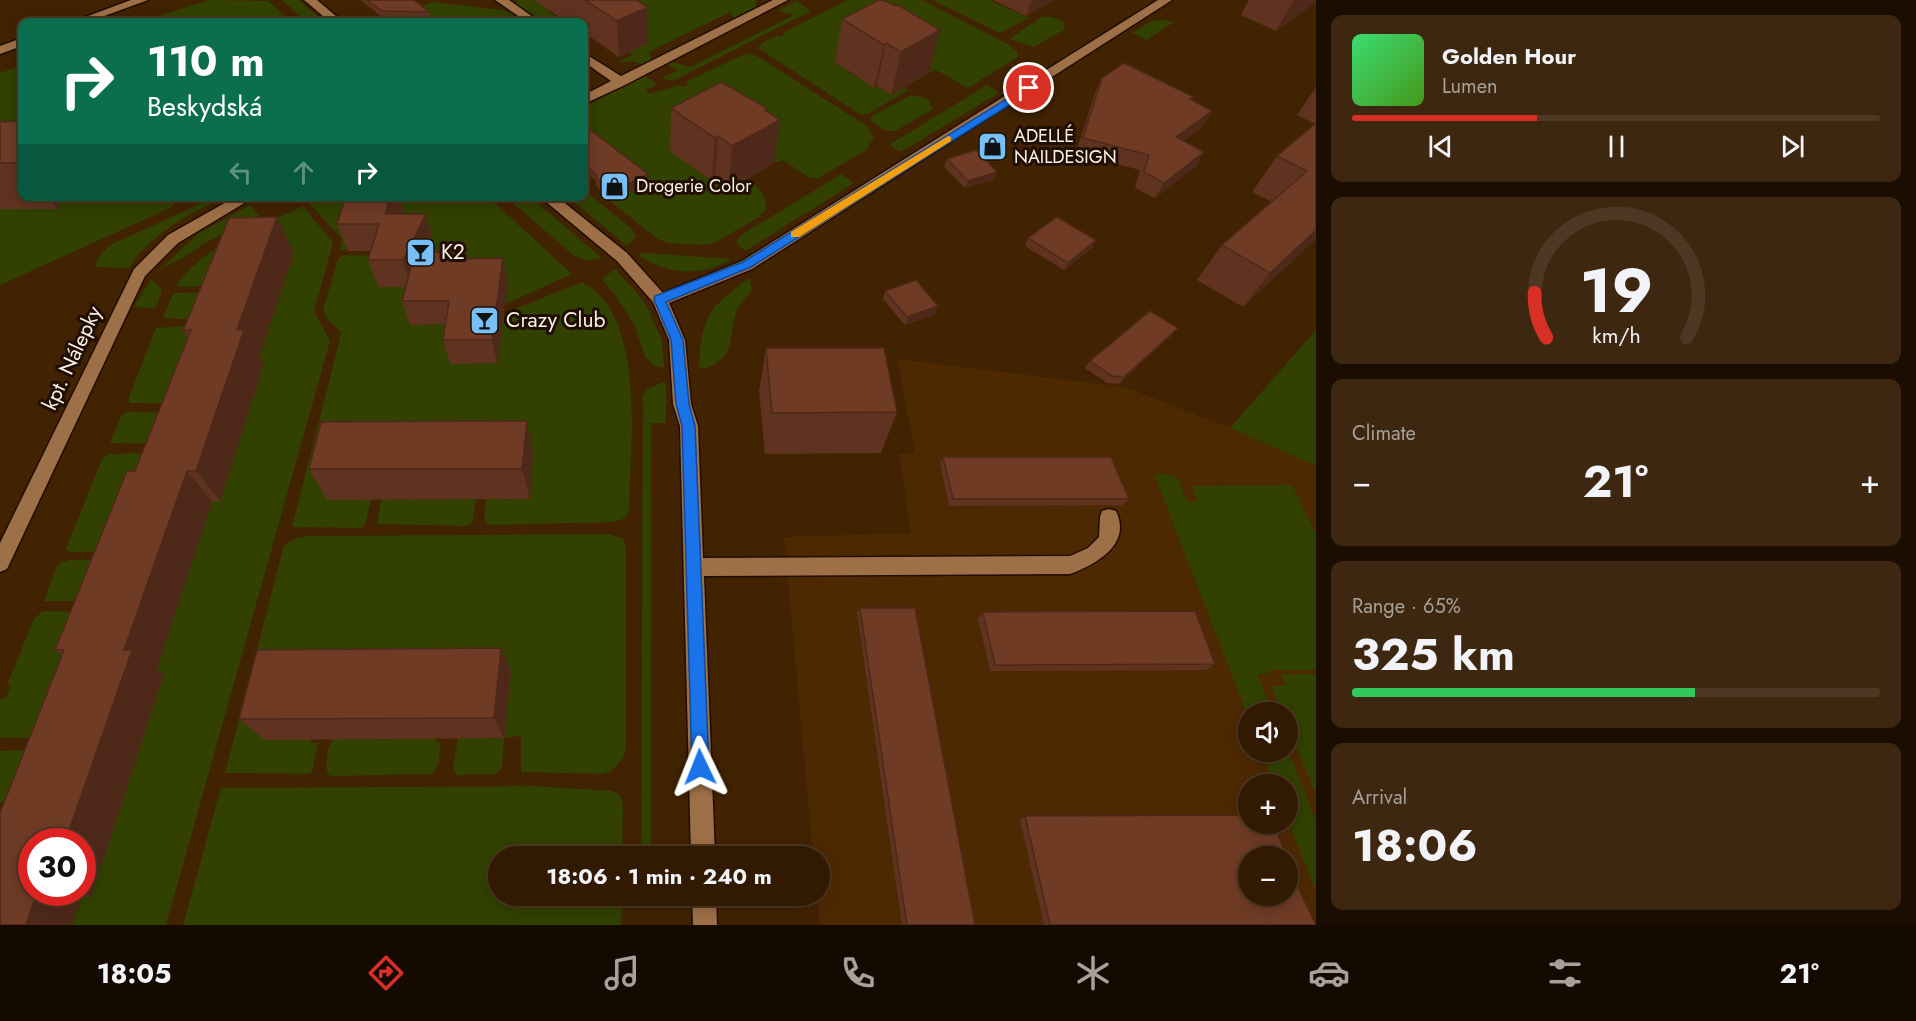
<!DOCTYPE html>
<meta charset="utf-8">
<style>
:root{--surface:#311a01;--page:#3d2710;--text:#f1f3f6;--muted:#a8a199;--line:#4c3823;--accent:#d93025}
body{margin:0;font-family:Jost,sans-serif;background:var(--page);color:var(--text);height:100vh;display:flex;flex-direction:column;font-size:22px;white-space:nowrap}
*{box-sizing:border-box;margin:0}
p{font-size:20px;color:var(--muted)}
.icon{flex:none;width:33px;height:33px;fill:none;stroke:currentColor;stroke-width:2;stroke-linecap:round;stroke-linejoin:round}
.map{position:relative;flex:1;overflow:hidden}
.panel{display:flex;flex-direction:column;gap:15px;padding:15px;background:#1b0e01;width:600px}
.panel>*{flex:none}
.guide{position:absolute;left:18px;top:18px;width:570px;height:183px;border-radius:12px;box-shadow:0 3px 15px #0003,0 0 0 2px var(--line);background:#0b6e4f;color:#fff;overflow:hidden}
.fabs{position:absolute;left:1238px;top:702px;display:grid;gap:12px}
.fabs a{display:grid;place-items:center;width:60px;height:60px;border-radius:50%;background:var(--surface);box-shadow:0 3px 15px #0003,0 0 0 2px var(--line);font-size:30px}
.speed{position:absolute;left:18px;top:828px;display:flex;gap:12px;font-size:30px;font-weight:700;text-align:center}
.speed>*{display:grid;place-content:center;width:78px;height:78px;border-radius:50%;background:var(--surface);box-shadow:0 3px 15px #0003,0 0 0 2px var(--line);line-height:1}
.speed .limit{border:9px solid #d22;background:#fff;color:#111}
.pin{position:absolute;display:grid;place-items:center;width:51px;height:51px;color:#fff;margin:-26px;border:3px solid #fff;border-radius:50%;box-shadow:0 2px 6px #0007}
.me{position:absolute;width:66px;margin:-33px;rotate:358deg;stroke-linejoin:round;filter:drop-shadow(0 0 4px #0008)}
.turn{display:flex;align-items:center;gap:21px;height:126px;padding:0 30px;font-size:27px}
.turn .icon{width:78px;height:78px;stroke-width:2.5}
.turn b{display:block;font-size:42px;line-height:51px}
.lanes{display:flex;align-items:center;height:57px;padding:0 30px;background:#0003;justify-content:center;gap:30px;direction:ltr}
.lanes .off{opacity:.35}
.big{font-size:45px;font-weight:700;line-height:1.1}
.panel .tile{flex:1;display:flex;flex-direction:column;justify-content:center;gap:9px;min-width:0;padding:0 21px;border-radius:12px;background:var(--page)}
.panel .dial{align-items:center;gap:0}
.dial svg{height:156px;overflow:visible;fill:none;stroke:var(--line);stroke-width:7;stroke-linecap:round;text-anchor:middle}
.dial text{fill:var(--text);stroke:none}
.song{display:flex;align-items:center;gap:18px}
.cover{width:72px;height:72px;border-radius:9px;background:linear-gradient(135deg,hsl(140 70% 55%),hsl(100 70% 35%))}
.played{height:6px;border-radius:3px;background:linear-gradient(90deg,var(--accent) 35%,var(--line) 35%)}
.keys{display:flex;justify-content:space-around;direction:ltr}
.heat{display:flex;justify-content:space-between;align-items:center;font-size:33px;direction:ltr}
.charge{height:9px;border-radius:4px;background:linear-gradient(90deg,#34c759 65%,var(--line) 0)}
.trip{position:absolute;left:488px;top:846px;width:342px;height:60px;border-radius:30px;background:var(--surface);box-shadow:0 3px 15px #0003,0 0 0 2px var(--line);font-weight:700;line-height:60px;text-align:center}
.menu{display:flex;height:96px;justify-content:space-around;align-items:center;background:#140a00;color:var(--muted)}
.menu .icon{width:42px;height:42px}
.menu .on{color:var(--accent)}
.menu b{font-size:27px;color:var(--text)}
main{display:flex;flex:1;min-height:0}
.map>svg:first-child{display:block}
</style>
<main>
<div class="map">
<svg width="1316" height="925" viewBox="0 0 1316 925">
<rect width="100%" height="100%" fill="#412301"/>
<path fill="#4d2901" fill-rule="evenodd" d="M897,359L1125,387L1230,428L1316,466V925H820L817,896H819V856H813L784,537L911,533L899,454L915,453ZM1248,712H1287V752H1248ZM1248,784H1287V824H1248ZM1248,856H1287V896H1248Z"/>
<path fill="#324000" d="M209,0L268,1L292,22H140Z
M282,0H298L325,22H306Z
M518,0H535L558,18C538,27 531,15 515,4Z
M583,0H756V9L735,21L730,12L649,52L652,62L643,66L636,62H618L632,55L629,52L647,43Z
M847,0H922L1009,45L1017,51L1018,57L968,88L936,70L929,73L848,70L846,71L874,87L877,86L891,94L903,87L908,90L870,113L861,115L758,48L762,43L777,35L780,37L785,35L783,33Z
M932,0H989L1029,18L1000,33Z
M797,1L811,11L673,81L661,78L677,71L668,64L671,62L691,67L794,15L777,11Z
M432,2L503,10L526,22H440L430,16L427,17L416,8Z
M1042,17C1051,16 1059,18 1065,24L1064,30L1034,47L1009,39Z
M1165,20L1174,22L1147,40L1132,33L1151,21Z
M747,53L757,56L859,121L868,127L874,138L865,151L817,179L810,178L783,160L774,163L760,153L712,180L715,179L729,189L744,180C759,184 766,194 766,209L759,217L714,243L704,245L668,243L658,239L605,197L622,196L644,184V180L584,127L590,123L584,118V107L645,76L656,83L654,87L646,89L649,94L679,85L682,87L688,84L686,82Z
M22,65V168H0V73Z
M987,85L999,93L901,152L889,145Z
M912,95L928,99L933,109L895,131H886L871,121L870,118L875,114Z
M841,174L854,183L745,251L736,242L740,236Z
M584,190L632,229L636,236L627,246L568,197L584,196Z
M64,196H174L176,201L170,208L0,285V209H56Z
M323,196L488,197L572,274L505,304L423,276L431,242L340,250L342,239L309,203Z
M215,197H225C191,212 149,235 129,268L95,267L100,255L110,245Z
M506,197H530L602,258L588,261L573,255Z
M250,205L260,216L205,243L186,256L160,269L199,233Z
M303,206L333,243L314,311L330,341L166,925H72L82,897H91L163,674H155L212,501H220L263,365L257,364L293,253L235,285L181,287L176,285C206,244 259,227 303,206Z
M644,253L731,259C702,278 665,274 638,255Z
M343,255L389,256L421,287L503,314L582,282C589,287 598,292 603,299C643,350 630,449 629,511L625,518L614,522L491,525L486,523L484,517L486,499L327,500H371L365,525L361,528L292,527L338,346L341,332L327,319L323,310L338,259Z
M615,269L638,294L651,313L649,315L651,316L662,340L664,368L655,366L645,357L635,326L616,296L603,281L604,277Z
M750,278L752,290C746,298 739,304 736,313C729,332 735,352 716,363C710,367 706,369 699,368C701,318 709,306 750,278Z
M151,279L162,290L156,308L134,307Z
M210,292L200,320L163,318L172,296L175,293Z
M204,325L182,404L129,403V397L156,328Z
M1316,330V466L1230,428Z
M661,383H666V423H651V856H641L643,396L646,390Z
M126,412L173,413L159,444L110,443L121,416Z
M163,453L119,551L70,552L66,549L102,459L109,454Z
M1154,474L1176,475L1187,501H1197L1191,486L1292,485L1316,534V670H1269L1270,673L1257,674L1273,712H1248V717Z
M476,499L472,523L467,526L377,524L381,500Z
M607,534L623,538L626,547V750L623,758L611,772L600,774L521,772V736L504,738L502,768L495,774L457,775L453,768L458,738L311,739V743H318L312,772L308,774L225,773L284,545L296,538L309,536Z
M69,560H110L92,601H44L56,568L59,564Z
M45,611L96,612L55,737L0,738V700L6,698L11,685H7L33,621L41,612Z
M1281,674H1316V790H1314L1287,726V712H1281L1271,686H1286Z
M437,738L436,742H440L439,763L432,774L332,776L328,774C324,764 328,746 333,739Z
M1287,748L1316,820V892L1287,818V784H1274L1261,752H1287Z
M42,750L24,802L0,803V751Z
M531,786L612,791L620,795L623,806L622,856H498V896H622L621,925H183L221,788Z"/>
<g fill="none" stroke-linecap="round" stroke-linejoin="round">
<defs>
<path id="lane" d="M495,0H509L540,22H527Z
M773,0H788L625,85L584,104V95L611,81L584,62V53L621,76Z"/>
<path id="street" d="M304,0H317L343,22H330Z
M1158,0H1172L752,269L669,303L685,340L691,404L698,426L703,558L1070,556L1088,548L1099,537L1100,517L1102,511L1109,509L1116,511C1132,545 1096,564 1070,574L704,576L715,856H691L680,426L673,404L669,340L653,302L617,261L539,196H556L627,253L663,293L742,261Z
M237,196H256L178,243L145,276L7,569L0,572V543L134,269L168,235Z
M692,896H716L717,925H693Z"/>
<path id="secondary" d="M131,0H148L88,22H72Z
M22,38V46L0,54V46Z"/>
</defs>
<use href="#lane" stroke="#220d00" stroke-width="3"/>
<use href="#street" stroke="#220d00" stroke-width="3"/>
<use href="#secondary" stroke="#220d00" stroke-width="3"/>
<use href="#lane" fill="#9e7047" fill-rule="evenodd"/>
<use href="#street" fill="#9e7047" fill-rule="evenodd"/>
<use href="#secondary" fill="#9e7047" fill-rule="evenodd"/>
</g>
<path fill="#5f3320" fill-rule="evenodd" d="M361,0H414L429,12L431,19H384Z
M534,0H636L648,43L619,57L584,33V22H567Z
M879,0L929,73L891,95L877,86L874,88L835,62L842,19Z
M993,0H1054L1026,16Z
M1249,0H1316L1276,31L1241,15Z
M1102,78L1192,100L1203,126L1183,141L1204,152L1195,167L1155,198L1135,188L1140,170L1076,153L1095,93Z
M1316,87V239L1243,307L1197,280L1222,245L1272,202L1252,192L1277,156L1315,124L1297,115Z
M671,108L768,112L780,120L774,163L729,189L715,179L712,181L670,151Z
M22,121V196H64L57,209H0V122Z
M584,125L648,174V182L622,196L608,195L596,186V181L584,171V164L585,155H584Z
M947,159L997,172L994,179L965,188L944,167Z
M346,196H399L403,209L401,214L433,241L428,252L462,259L508,282L497,363L450,364L443,340L445,324L410,325L402,301L406,287H378L368,260L371,251H348L337,224Z
M1028,238L1096,240L1092,248L1064,270L1025,246Z
M294,253L259,357L264,364L220,501H212L157,669L164,674L91,897H82L0,925L62,655L55,650L135,471L188,338L183,331ZM82,842V892H32Z
M885,291L935,314L905,325L883,299Z
M1178,328L1172,335L1119,384L1107,383L1085,368L1090,361Z
M766,348L897,412L881,453L765,454L759,391Z
M533,453L530,499L327,500L309,469Z
M943,457L1129,499L1123,505L949,506L940,463Z
M860,608L975,925H902L857,613Z
M983,612L1215,664L1207,670L990,671L978,619Z
M501,648L511,672L504,738L265,740L239,719Z
M1025,816L1298,887L1316,925H1044L1020,820Z"/>
<path fill="#4e291a" d="M1032,0H1054L1026,16Z
M1294,0H1316V2L1276,31Z
M648,7V43L619,57L617,21Z
M940,30L929,73L891,95L901,52Z
M886,43L877,86L874,88L884,45Z
M768,109L766,128L780,120L774,163L729,189L732,146L765,110Z
M1212,111L1203,126L1167,152L1176,137Z
M718,136L715,179L712,181L715,138Z
M1204,152L1195,167L1155,198L1164,183Z
M997,172L994,179L965,188L968,181Z
M648,174V182L622,196L621,188Z
M48,196H64L57,209Z
M390,196H399L403,209L394,241L385,214Z
M426,214L433,241L411,287L403,260Z
M277,217L294,253L259,357L264,364L220,501L196,471L237,330Z
M1316,230V239L1243,307L1270,273Z
M1096,240L1092,248L1064,270L1068,263Z
M503,258L508,282L497,363L492,340Z
M938,306L935,314L905,325L907,317Z
M1178,328L1172,335L1119,384L1124,377Z
M527,421L533,453L530,499L522,469Z
M187,471L212,501L157,669L164,674L91,897L73,892H82V842H65L124,650Z
M501,648L511,672L504,738L494,718Z
M37,892H65L82,897L72,925H26Z"/>
<path fill="#6f3b25" stroke="#4e291a" stroke-width="1.5" d="M367,0H414L429,12L382,11Z
M585,0H636L648,7L617,21Z
M879,0H883L895,6L898,5L940,30L901,52L886,43L884,45L842,19Z
M458,20L461,22H451Z
M1124,63L1194,97L1190,99L1212,111L1176,137L1204,152L1164,183L1144,172L1149,155L1083,138L1102,78Z
M721,82L768,109L765,110L780,120L732,146L718,136L715,138L671,108Z
M22,121V163H0V122Z
M1316,123V230L1270,273L1222,245L1307,171L1277,156Z
M584,125L648,174L621,188H608L596,178V174L584,164L586,147H584Z
M976,150L997,172L968,181L947,159Z
M346,196H390L385,214H426L403,260H368L379,224H337Z
M277,217L237,330H244L196,471H187L124,650H132L65,842H32V892H37L26,925H0V813L64,650H55L127,471H135L191,330L183,331L229,218Z
M1057,217L1096,240L1068,263L1028,238Z
M415,252H460V259L503,258L492,340H443L449,301H402Z
M916,280L938,306L907,317L885,291Z
M1150,311L1178,328L1124,377L1112,376L1090,361Z
M766,348H884L897,412L772,413Z
M527,421L522,469H309L321,422Z
M943,457H1111L1129,499H953Z
M860,608H915L975,925H907Z
M1195,611L1215,664L995,665L983,612Z
M501,648L494,718L239,719L257,650Z
M1248,815V824H1274L1286,856H1248V896H1287V859L1298,887L1316,925H1050L1025,816Z"/>
<path fill="#1a73e8" stroke="#114b97" stroke-width="1.5" d="M1029,85L1034,88L1033,90L751,267L666,302L683,340L689,404L695,426L709,767L706,773L700,776L694,773L692,767L682,426L676,404L671,340L654,300L655,296L743,262Z"/>
<path fill="#f59e0b" d="M948,136L951,137V141L799,237H791V232Z"/>
<defs>
<symbol id="shop-square" viewBox="-11 -11 22 22"><rect x="-9" y="-9" width="18" height="18" rx="4" fill="#76c0f7" stroke="#200f01"/><path d="M-5-2.5h2.3a2.7 3.5 0 0 1 5.4 0H5L5.5 6h-11ZM-1.5-2.5h3a1.5 2.3 0 0 0-3 0Z" fill="#111"/></symbol>
<symbol id="bar-square" viewBox="-11 -11 22 22"><rect x="-9" y="-9" width="18" height="18" rx="4" fill="#76c0f7" stroke="#200f01"/><path d="M-6-5H6L.8 .8V4.5H3.5V6h-7V4.5H-.8V.8Z" fill="#111"/></symbol>
</defs>
<g fill-rule="evenodd">
<use href="#shop-square" x="976" y="130" width="33" height="33"/>
<use href="#shop-square" x="598" y="170" width="33" height="33"/>
<use href="#bar-square" x="404" y="236" width="33" height="33"/>
<use href="#bar-square" x="468" y="304" width="33" height="33"/>
</g>
<g text-anchor="middle" stroke-width="6" stroke-linejoin="round" paint-order="stroke">
<g font-size="18" fill="#fbf1e8" stroke="#200f01" text-anchor="start">
<text x="1014" y="142">ADELLÉ<tspan x="1014" dy="21">NAILDESIGN</tspan></text>
<text x="636" y="192">Drogerie Color</text>
</g>
<g font-size="21" fill="#fbf1e8" stroke="#200f01" text-anchor="start">
<text x="441" y="259">K2</text>
<text x="506" y="327">Crazy Club</text>
</g>
<g font-size="21" fill="#fbf1e8" stroke="#200f01">
<text transform="translate(72 358) rotate(-65)" y="7">kpt. Nálepky</text>
</g>
</g>
</svg>
<div class="fabs">
<a><svg class="icon" aria-label="sound" viewBox="0 0 24 24"><path d="M4 9h4l5-4v14l-5-4H4zM17 9q2 3 0 6"/></svg></a>
<a>+</a>
<a>−</a>
</div>
<div class="speed"><div class="limit">30</div></div>
<div class="pin" style="left:1029px;top:88px;background:#d93025"><svg class="icon" aria-label="arrive" viewBox="0 0 24 24"><path d="M6 21V4h12l-3 4 3 4H6"/></svg></div>
<svg class="me" style="left:700px;top:767px" viewBox="-20 -20 40 40"><path d="M0-17L14 15 0 8-14 15z" fill="#1a73e8" stroke="#fff" stroke-width="4"/></svg>
<div class="trip">18:06 · 1 min · 240 m</div>
<div class="guide">
<div class="turn"><svg class="icon" aria-label="right" viewBox="0 0 24 24"><path d="M7 20v-9h11M14 6l5 5-5 5"/></svg><div><b>110 m</b>Beskydská</div></div>
<div class="lanes"><svg class="icon off" aria-label="left" viewBox="0 0 24 24"><path d="M17 20v-9H6M10 6l-5 5 5 5"/></svg><svg class="icon off" aria-label="ahead" viewBox="0 0 24 24"><path d="M12 20V5M6 11l6-6 6 6"/></svg><svg class="icon" aria-label="right" viewBox="0 0 24 24"><path d="M7 20v-9h11M14 6l5 5-5 5"/></svg></div>
</div>
</div>
<section class="panel">
<div class="tile">
<div class="song"><i class="cover"></i><div><b>Golden Hour</b><p>Lumen</p></div></div>
<div class="played"></div>
<div class="keys"><svg class="icon" aria-label="previous" viewBox="0 0 24 24"><path d="M18 5L8 12l10 7zM5 5v14"/></svg><svg class="icon" aria-label="pause" viewBox="0 0 24 24"><path d="M8 5v14M16 5v14"/></svg><svg class="icon" aria-label="next" viewBox="0 0 24 24"><path d="M6 5l10 7-10 7zM19 5v14"/></svg></div>
</div>
<div class="tile dial"><svg viewBox="0 0 100 80">
<path d="M14 69A42 42 0 1 1 86 69"/>
<path d="M14 69A42 42 0 0 1 8 46" stroke="#d93025"/>
<text x="50" y="56" font-size="32" font-weight="700">19</text>
<text x="50" y="72" font-size="11">km/h</text>
</svg></div>
<div class="tile"><p>Climate</p>
<div class="heat"><a>−</a><b class="big">21°</b><a>+</a></div>
</div>
<div class="tile"><p>Range · 65%</p><b class="big">325 km</b><div class="charge"></div></div>
<div class="tile"><p>Arrival</p><b class="big">18:06</b></div>
</section>
</main>
<nav class="menu">
<b>18:05</b>
<svg class="icon on" aria-label="directions" viewBox="0 0 24 24"><path d="M12 3l9 9-9 9-9-9zM9 14v-3h6M13 9l2 2-2 2"/></svg>
<svg class="icon" aria-label="music" viewBox="0 0 24 24"><path d="M9 18V5l10-2v13"/><circle cx="6" cy="18" r="3"/><circle cx="16" cy="16" r="3"/></svg>
<svg class="icon" aria-label="phone" viewBox="0 0 24 24"><path d="M5 4h4l2 5-3 2q2 4 5 5l2-3 5 2v4C11 20 4 13 5 4z"/></svg>
<svg class="icon" aria-label="climate" viewBox="0 0 24 24"><path d="M12 3v18M4 7l16 10M4 17L20 7"/></svg>
<svg class="icon" aria-label="car" viewBox="0 0 24 24"><path d="M5 17H2v-5l4-1 3-4h7l3 4 3 1v5h-3M9 17h6M6 11h13"/><circle cx="7" cy="17" r="2"/><circle cx="17" cy="17" r="2"/></svg>
<svg class="icon" aria-label="filters" viewBox="0 0 24 24"><path d="M4 7h16M4 17h16"/><circle cx="9" cy="7" r="2"/><circle cx="15" cy="17" r="2"/></svg>
<b>21°</b>
</nav>
